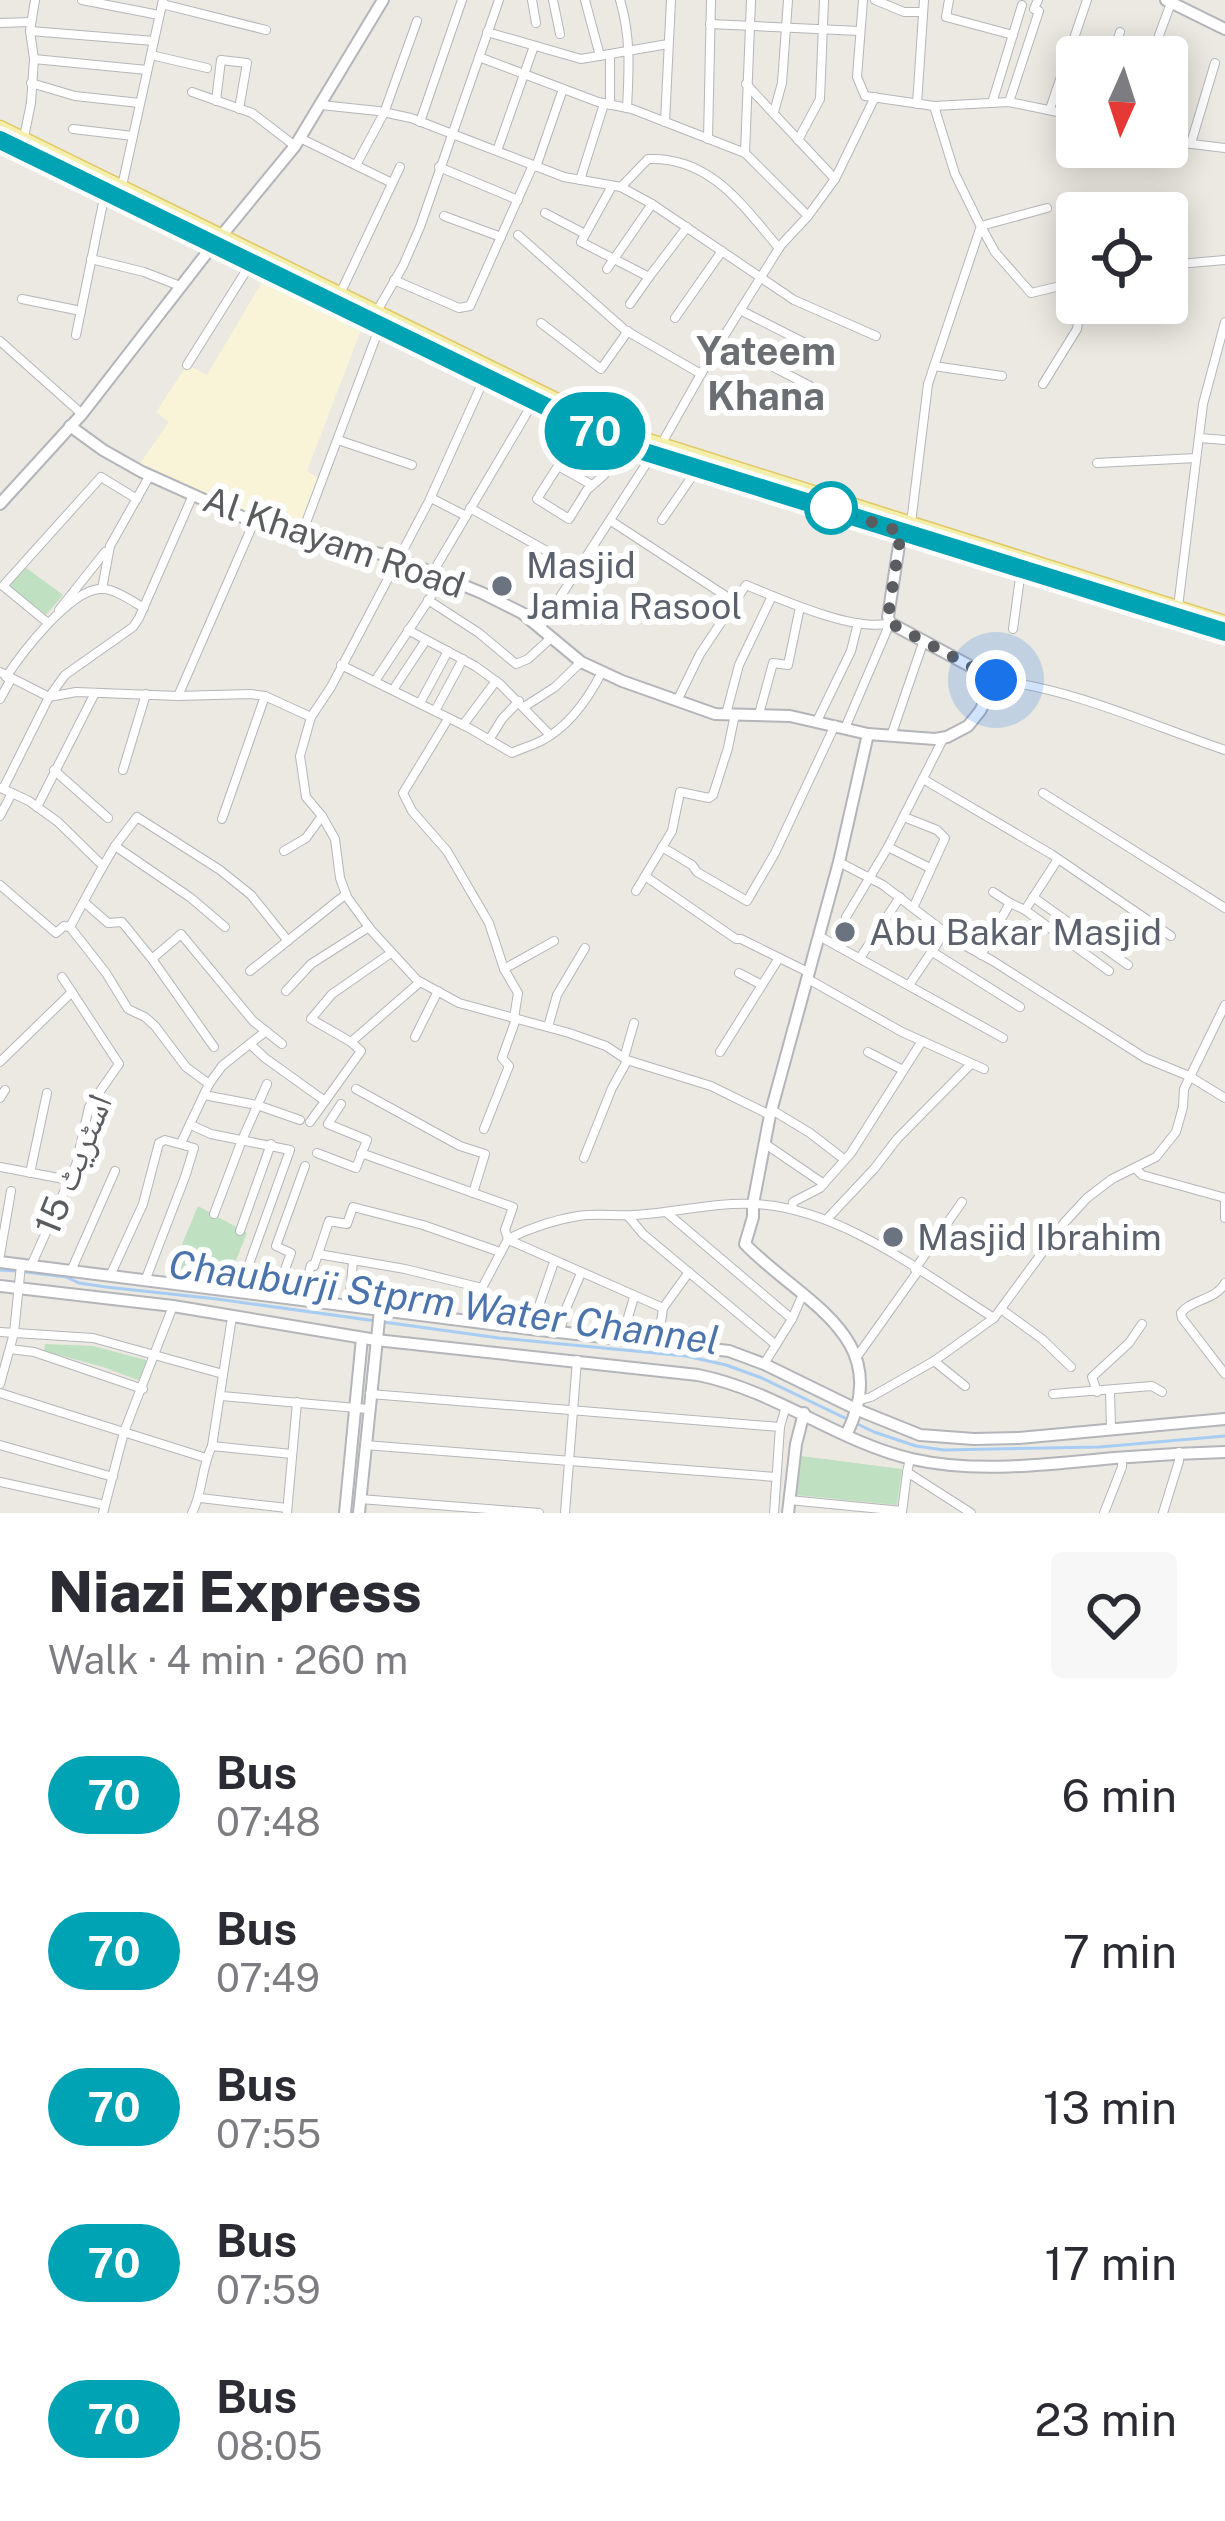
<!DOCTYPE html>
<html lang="en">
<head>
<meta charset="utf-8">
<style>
	:root { --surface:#fff; --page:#f7f7f7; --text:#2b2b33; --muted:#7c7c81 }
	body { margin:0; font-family:"Public Sans","Noto Naskh Arabic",sans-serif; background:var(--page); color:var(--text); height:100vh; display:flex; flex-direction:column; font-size:45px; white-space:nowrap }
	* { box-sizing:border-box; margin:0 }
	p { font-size:39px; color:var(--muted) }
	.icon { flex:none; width:66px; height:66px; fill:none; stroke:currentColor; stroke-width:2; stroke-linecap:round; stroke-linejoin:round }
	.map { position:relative; height:1513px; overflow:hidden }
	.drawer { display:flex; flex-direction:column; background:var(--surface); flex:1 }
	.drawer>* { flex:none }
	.badge { padding:0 24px; border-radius:39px; font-size:42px; line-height:78px }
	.needle { width:78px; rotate:183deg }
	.buttons { position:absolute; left:1056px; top:36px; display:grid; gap:24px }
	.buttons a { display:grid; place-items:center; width:132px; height:132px; border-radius:12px; background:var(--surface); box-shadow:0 6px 30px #0003; font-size:60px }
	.you { position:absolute; width:60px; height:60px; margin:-30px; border:9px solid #fff; border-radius:50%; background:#1a73e8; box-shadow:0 0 0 18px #1a73e833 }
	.map>.badge { position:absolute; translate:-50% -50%; box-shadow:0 0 0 6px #fff }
	.round { display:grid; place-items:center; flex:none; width:126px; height:126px; border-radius:12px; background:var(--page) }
	.overview { display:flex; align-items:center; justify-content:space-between; height:204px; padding:0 48px }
	h1 { font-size:57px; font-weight:800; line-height:90px }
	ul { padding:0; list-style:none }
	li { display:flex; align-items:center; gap:36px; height:156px; padding:0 48px }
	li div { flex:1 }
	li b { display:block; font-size:45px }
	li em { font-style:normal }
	li .badge { min-width:132px; font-weight:700; text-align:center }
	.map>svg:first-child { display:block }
</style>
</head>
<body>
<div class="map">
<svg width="1225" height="1513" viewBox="0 0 1225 1513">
	<rect width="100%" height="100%" fill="#ebe9e1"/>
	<!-- commercial -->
	<path fill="#f9f4d8" d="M 262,282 L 362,327 L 307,471 L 319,478 L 300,533 L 254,522 L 136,469 L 169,422 L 156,412 L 187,365 L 207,375 Z"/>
	<!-- green -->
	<g fill="#c0e0c2">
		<path d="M 25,567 L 63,595 L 46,615 L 9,585 Z"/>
		<path d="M 198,1206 L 247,1233 L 224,1290 L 166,1283 Z"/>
		<path d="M 45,1344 L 93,1346 L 146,1360 L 146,1383 L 103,1367 L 44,1351 Z"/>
		<path d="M 801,1456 L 902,1469 L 897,1505 L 795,1495 Z"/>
	</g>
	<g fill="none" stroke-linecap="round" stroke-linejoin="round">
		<!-- stream -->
		<g stroke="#a7cdf5" stroke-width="3">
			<path d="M 0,1270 L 16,1271"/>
			<path d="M 26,1272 L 66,1277 L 79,1283 L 106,1287 L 217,1299 L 499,1338 L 686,1356 L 726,1365 L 762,1378 L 874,1432 L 916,1446 L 944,1450 L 1100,1447 L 1225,1436"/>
		</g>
		<defs>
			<g id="street">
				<path d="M 82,0 L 159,15"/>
				<path d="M 532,0 L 536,23"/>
				<path d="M 553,0 L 560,34"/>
				<path d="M 585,0 L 600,56"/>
				<path d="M 620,0 C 631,36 629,70 627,108"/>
				<path d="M 863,0 L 857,77 L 865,96 L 934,106 L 1009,102 L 1077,116"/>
				<path d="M 875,0 L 904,12 L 922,12"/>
				<path d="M 949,0 L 946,17 L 1013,35"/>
				<path d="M 162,4 L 266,30"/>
				<path d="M 0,23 L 31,22"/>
				<path d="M 710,24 L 860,31"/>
				<path d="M 30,31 L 154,41"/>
				<path d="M 487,32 L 581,59 L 668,44"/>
				<path d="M 610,54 L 610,105"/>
				<path d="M 151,55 L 207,68"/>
				<path d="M 479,57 L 598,102 L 632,109 L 745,153 L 808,216"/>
				<path d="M 1112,57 L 1120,32"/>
				<path d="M 1151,57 L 1171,3"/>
				<path d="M 34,59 L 147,70"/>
				<path d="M 31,83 L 75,96 L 140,103"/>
				<path d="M 746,84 L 835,179"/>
				<path d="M 192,92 L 252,113 L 295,146"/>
				<path d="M 216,101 L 221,60 L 247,63 L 239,109"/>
				<path d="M 1009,102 L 1039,11 L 1034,9 L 1038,0"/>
				<path d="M 992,103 L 1022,5"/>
				<path d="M 917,104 L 924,0"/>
				<path d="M 321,105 L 378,111 L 411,118 L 564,177 L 621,187 L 652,204 L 794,300 L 876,336"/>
				<path d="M 934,106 L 955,174 L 978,221 L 995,252 L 1031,293 L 1077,282"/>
				<path d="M 1167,106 L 1183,57"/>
				<path d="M 1050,109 L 1087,0"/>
				<path d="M 774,112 L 782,83 L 788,0"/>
				<path d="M 420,122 L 462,0"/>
				<path d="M 665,122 L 671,0"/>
				<path d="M 73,129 L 133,136"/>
				<path d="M 24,137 L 31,103 L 34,59 L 30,31 L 35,0"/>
				<path d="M 300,138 L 392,183"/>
				<path d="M 708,139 L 711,0"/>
				<path d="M 798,140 L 820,99 L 824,0"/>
				<path d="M 1167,141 L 1225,148"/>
				<path d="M 1191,143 L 1215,63"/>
				<path d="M 497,151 L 534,46"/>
				<path d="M 745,153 L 751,0"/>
				<path d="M 356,165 L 384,113 L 417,21"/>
				<path d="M 439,167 L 518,200"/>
				<path d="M 536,167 L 563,89"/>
				<path d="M 580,180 L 604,104"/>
				<path d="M 122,186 L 163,0"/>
				<path d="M 612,186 L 581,242 L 649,277 L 687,227"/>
				<path d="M 621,187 L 648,159 C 710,156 743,206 779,248"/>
				<path d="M 545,213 L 585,234"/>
				<path d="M 444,216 L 501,237"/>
				<path d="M 518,235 L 625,330 L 701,374"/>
				<path d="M 91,259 L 144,272 L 180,286"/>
				<path d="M 1167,265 L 1225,260"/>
				<path d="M 607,269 L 652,204"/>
				<path d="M 394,280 L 459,308 L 470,306 L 533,165"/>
				<path d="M 339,296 L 400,167"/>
				<path d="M 22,299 L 81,311"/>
				<path d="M 630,304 L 649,277"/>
				<path d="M 740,310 L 817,349"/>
				<path d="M 377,311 L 403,266 L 420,227 L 499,0"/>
				<path d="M 675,318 L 722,251"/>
				<path d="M 541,323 L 601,369 L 628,331"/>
				<path d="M 76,335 L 105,193"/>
				<path d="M 721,340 L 810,386"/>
				<path d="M 0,341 L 82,414"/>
				<path d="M 187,365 L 251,263"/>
				<path d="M 934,366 L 1002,376"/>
				<path d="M 485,377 L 429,501 L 331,687 L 311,717 L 300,756 L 306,797 L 322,816 L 335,839 L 340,878 L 347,897 L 371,930 L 417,980 L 459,1003 L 569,1033 L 606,1046 L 627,1060 L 711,1086 L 770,1115"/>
				<path d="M 1043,384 L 1077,329 L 1078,322 L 1068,284"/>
				<path d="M 1199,438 L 1225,440"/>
				<path d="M 338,440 L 412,465"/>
				<path d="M 662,443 L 709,360 L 781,245 L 808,216 L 835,179 L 875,97"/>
				<path d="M 1097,463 L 1196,458"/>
				<path d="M 592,485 L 558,466 L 537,499 L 569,519 L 587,490 L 604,475 L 620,443"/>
				<path d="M 431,498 L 466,516"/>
				<path d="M 470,508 L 554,555"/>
				<path d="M 662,520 L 698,468"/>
				<path d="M 611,521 L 735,602"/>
				<path d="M 911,523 L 928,384 L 981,226 L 1047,208"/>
				<path d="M 301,536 L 380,326"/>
				<path d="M 433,572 L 534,401"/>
				<path d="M 3,586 L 101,477 L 137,499"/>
				<path d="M 3,586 L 48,623"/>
				<path d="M 102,589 L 110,546 L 150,475"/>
				<path d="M 428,600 L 479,633 L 516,664 L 528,659 L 551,638"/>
				<path d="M 1178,607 L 1203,404 L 1225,322"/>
				<path d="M 59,610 L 105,552"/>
				<path d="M 540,628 L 652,455"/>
				<path d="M 1013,629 L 1021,570"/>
				<path d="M 408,630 L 475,666 L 500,684 L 550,735"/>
				<path d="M 341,665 L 469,728 L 512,753 C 522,748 531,746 541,741 C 569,727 588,699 602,672"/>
				<path d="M 0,672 L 49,697 L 76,692 L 178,696 L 250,694 L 265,696 L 311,717"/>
				<path d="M 6,677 C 22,653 68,592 99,589 C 112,587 132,601 144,608"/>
				<path d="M 996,680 C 1076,690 1148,724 1225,750"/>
				<path d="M 375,681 L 436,589 L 441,576"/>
				<path d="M 393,690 L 426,640"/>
				<path d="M 178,696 L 254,522"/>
				<path d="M 0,699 L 11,679"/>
				<path d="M 677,701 L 700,654 L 746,585 C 780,599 856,633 890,623 L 845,728"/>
				<path d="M 420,703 L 448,651"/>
				<path d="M 524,707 L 555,687 L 581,662"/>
				<path d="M 435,711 L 463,659"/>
				<path d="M 726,714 L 739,665 L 772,596"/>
				<path d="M 759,714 L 773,663 L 788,665 L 800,607"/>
				<path d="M 448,719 L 403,793 L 412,811 L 447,851 L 489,923 L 504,969 L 518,993 L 514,1018"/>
				<path d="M 817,721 L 851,651 L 858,623"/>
				<path d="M 463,725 L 496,681"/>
				<path d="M 891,736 L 924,640"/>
				<path d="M 489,740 L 502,719 L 519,701"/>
				<path d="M 54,770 L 108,818"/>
				<path d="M 123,770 L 146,694"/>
				<path d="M 923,779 L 1051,854 L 1171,936"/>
				<path d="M 1,788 L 29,801 L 58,822 L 101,864"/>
				<path d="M 3,789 L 49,697 L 65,675 L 133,627 L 139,618 L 193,495"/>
				<path d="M 1043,793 L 1225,908"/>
				<path d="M 37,807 L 95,693"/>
				<path d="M 0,816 L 12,793"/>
				<path d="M 904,817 L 937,830 L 945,838 L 914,906"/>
				<path d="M 222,819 L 265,696"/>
				<path d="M 115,846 L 137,817 L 220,870 L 251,895 L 288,941"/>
				<path d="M 662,847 L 692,865 L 697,872 L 747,901 L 775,853 L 835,725"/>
				<path d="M 888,847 L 930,868"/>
				<path d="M 284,851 L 306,838 L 322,816"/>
				<path d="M 839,862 L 883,885 L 955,940 L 993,961 L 1145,1058 L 1189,1076 L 1225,1098"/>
				<path d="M 645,876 L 736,939 L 741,939 L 808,972"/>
				<path d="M 0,885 L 56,933 L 64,926 L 70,927 C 85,899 99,872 115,846 L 191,898 L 225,927"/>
				<path d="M 636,891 L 672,831 L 680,792 L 709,798 L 713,795 L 728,748 L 735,714"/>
				<path d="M 993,892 L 1010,903"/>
				<path d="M 1033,897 L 1128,965"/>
				<path d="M 84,902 L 108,923 L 122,922 L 152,959 L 214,1047"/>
				<path d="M 1025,910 L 1109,971"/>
				<path d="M 846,917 L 888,847 L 943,739"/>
				<path d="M 70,927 L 106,973 L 128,1009 L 145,1017 L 155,1026 L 186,1067 L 209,1084"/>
				<path d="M 819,936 L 1003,1038"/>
				<path d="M 931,951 L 1020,1007"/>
				<path d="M 981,955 L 1010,903 L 1025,910 L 1058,859"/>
				<path d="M 860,958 L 900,897"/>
				<path d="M 152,959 L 181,934 L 253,1021 L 282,1044"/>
				<path d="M 504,969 L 554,941"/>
				<path d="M 250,971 L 346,894"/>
				<path d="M 739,973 L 762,985"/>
				<path d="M 808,979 L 902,1032 L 984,1069"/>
				<path d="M 909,985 L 945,932"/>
				<path d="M 286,991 L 311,964 L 369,927"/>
				<path d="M 548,1027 L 557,995 L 585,948"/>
				<path d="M 415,1037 L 438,991"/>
				<path d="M 351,1042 L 420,982"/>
				<path d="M 250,1044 L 265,1058 L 325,1101"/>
				<path d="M 720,1052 L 779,958"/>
				<path d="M 868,1052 L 903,1070"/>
				<path d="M 624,1058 L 634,1023"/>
				<path d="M 0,1062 L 72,992"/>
				<path d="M 356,1089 L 460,1146 L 485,1154 L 473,1193"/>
				<path d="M 204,1095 L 257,1105 L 300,1120"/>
				<path d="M 0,1098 L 5,1090"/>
				<path d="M 772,1110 L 810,1133 L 845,1160"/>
				<path d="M 310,1122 L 361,1051 L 351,1042 L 311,1019 L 332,994 L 391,953"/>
				<path d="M 191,1125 L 211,1134 L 290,1150 L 239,1292"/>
				<path d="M 484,1129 L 509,1066 L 502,1058 L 516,1019"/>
				<path d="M 181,1143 L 209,1084 L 222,1066 L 266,1031"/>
				<path d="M 764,1143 L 824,1184"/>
				<path d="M 317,1153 L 356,1168 L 367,1140 L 328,1124 L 341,1104"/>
				<path d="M 361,1153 L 513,1207 L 505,1230 L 508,1239 L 482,1288 L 476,1321"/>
				<path d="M 584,1158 L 612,1088 L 627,1061"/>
				<path d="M 0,1167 L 69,1180"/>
				<path d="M 1136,1169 L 1142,1175 L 1225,1198"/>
				<path d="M 30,1173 L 47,1093"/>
				<path d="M 1225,1200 L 1225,1218"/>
				<path d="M 792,1209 L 793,1202 L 820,1188 L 851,1153 L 922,1041"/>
				<path d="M 666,1212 L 792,1319"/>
				<path d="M 214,1214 L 242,1140 L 267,1084"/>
				<path d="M 628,1216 L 643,1234 L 776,1345"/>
				<path d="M 827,1219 L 874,1169 L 897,1139 L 971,1064"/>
				<path d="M 240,1231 L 271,1144"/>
				<path d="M 508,1239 C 530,1228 553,1220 578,1216 C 596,1213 615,1216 634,1215 C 674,1213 714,1202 754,1204 C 841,1208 922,1273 994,1318"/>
				<path d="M 509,1240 L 663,1308"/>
				<path d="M 318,1254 L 405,1269 L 482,1288"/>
				<path d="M 0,1255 L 11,1191"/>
				<path d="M 31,1266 L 76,1165 L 89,1107 L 119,1064 L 62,977"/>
				<path d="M 915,1269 L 962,1202"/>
				<path d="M 71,1271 L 115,1171"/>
				<path d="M 110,1276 L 143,1204 L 159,1143 L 165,1140 L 194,1148 L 185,1177 L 145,1281"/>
				<path d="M 1225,1283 C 1215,1301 1191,1299 1181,1313 L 1182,1318 L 1225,1374"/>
				<path d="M 275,1297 L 291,1253 L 276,1246 L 305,1166"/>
				<path d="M 301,1300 L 311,1265 L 314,1266 L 329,1221 L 347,1224 L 353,1207 L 423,1225 L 500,1252"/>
				<path d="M 349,1306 L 353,1261"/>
				<path d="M 1001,1309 L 1042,1339 L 1071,1367"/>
				<path d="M 531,1329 L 554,1262"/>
				<path d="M 0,1332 L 93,1338 L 223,1374"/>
				<path d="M 560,1332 L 565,1311 L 581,1273"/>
				<path d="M 622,1338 L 634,1297"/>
				<path d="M 658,1343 L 663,1308 L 689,1272"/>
				<path d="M 10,1349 L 34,1352 L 143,1389"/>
				<path d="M 856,1358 L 918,1271"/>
				<path d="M 934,1361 L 965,1386"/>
				<path d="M 764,1364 L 792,1319 L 803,1294"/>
				<path d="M 0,1384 L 14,1333 L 21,1265"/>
				<path d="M 1110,1390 L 1111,1429"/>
				<path d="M 1097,1392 L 1092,1377 L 1129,1343 L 1142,1324"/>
				<path d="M 0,1393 L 206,1458"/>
				<path d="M 370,1394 L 780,1427"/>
				<path d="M 1053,1394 L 1152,1386 L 1162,1392"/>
				<path d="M 221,1396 L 368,1409"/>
				<path d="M 860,1400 L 871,1397 L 934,1361 L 994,1318 L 1064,1223 L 1087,1198 L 1112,1179 L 1156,1157 L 1176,1132 L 1183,1107 L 1184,1089 L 1225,1005"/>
				<path d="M 0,1445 L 113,1477"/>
				<path d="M 365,1445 L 776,1477"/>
				<path d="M 212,1446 L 292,1454"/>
				<path d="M 910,1459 L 907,1472 L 971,1513"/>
				<path d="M 0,1482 L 105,1505"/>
				<path d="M 200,1498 L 287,1508"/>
				<path d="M 360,1499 L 539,1513"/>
				<path d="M 789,1500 L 902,1511"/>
				<path d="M 902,1512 L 907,1473"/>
				<path d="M 103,1513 L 124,1432 L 173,1306"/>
				<path d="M 192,1513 C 203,1492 201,1468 212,1446 L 232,1317"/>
				<path d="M 287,1513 L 297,1402"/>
				<path d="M 565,1513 L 577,1360"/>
				<path d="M 774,1513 L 780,1427 L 786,1406"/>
				<path d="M 1104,1513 L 1122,1467 L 1122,1458"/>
				<path d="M 1163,1513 L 1179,1461 L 1179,1452"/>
			</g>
			<g id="secondary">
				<path d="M 1166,0 L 1225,29"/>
				<path d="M 222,235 L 295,146 L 383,0"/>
				<path d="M 70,426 L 103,450 L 142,472 L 258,524 L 397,558 L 482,593 L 522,613 L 581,662 L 622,681 L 715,714 L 790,716 L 868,734 L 935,739 L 947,737 L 968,726 L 980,711 L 996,680 L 890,623 L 888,617 L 901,532"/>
				<path d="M 0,504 L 82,414 L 213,245"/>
				<path d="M 0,1262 L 531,1329 L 729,1351 L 764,1364 L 858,1410 L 920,1435 L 974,1439 L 1019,1438 L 1225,1419"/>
				<path d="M 0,1286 L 173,1306 L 376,1340 L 698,1375 C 777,1391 838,1442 912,1459 C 978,1474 1048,1464 1114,1458 C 1151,1455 1188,1453 1225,1452"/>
				<path d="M 846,1435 C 896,1336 802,1303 745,1244 L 753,1217 L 753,1204 L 770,1115 L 839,862 L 868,734"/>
				<path d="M 345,1513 L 362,1338"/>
				<path d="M 359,1513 L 380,1310"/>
				<path d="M 788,1513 L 796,1444 L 804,1413"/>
			</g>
			<g id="primary">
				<path d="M 0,127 L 623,432 L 1225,622"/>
				<path d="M 0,141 L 629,447 L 1225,632"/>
			</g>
		</defs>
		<!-- street casing -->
		<use href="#street" stroke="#b4b6ba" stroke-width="10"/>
		<!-- secondary casing -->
		<use href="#secondary" stroke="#b3b5ba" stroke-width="14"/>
		<!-- primary casing -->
		<use href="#primary" stroke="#e1c765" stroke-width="15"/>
		<!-- street -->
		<use href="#street" stroke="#fff" stroke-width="8"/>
		<!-- secondary -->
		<use href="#secondary" stroke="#fff" stroke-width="10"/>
		<!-- primary -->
		<use href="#primary" stroke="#f5efac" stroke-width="12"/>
	</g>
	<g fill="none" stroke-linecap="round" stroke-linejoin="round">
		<defs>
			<path id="line" d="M 0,140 L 629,447 L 1225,632"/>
		</defs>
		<!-- line casing -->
		<use href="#line" stroke="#fff" stroke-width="27"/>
		<!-- line -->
		<use href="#line" stroke="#00a3b4" stroke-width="18"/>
		<!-- walk -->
		<path stroke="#5a5c60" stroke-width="12" stroke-dasharray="0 21.6" d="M 831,508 L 901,532 L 888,617 L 890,623 L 996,680"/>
	</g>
	<!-- markers -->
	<circle fill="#fff" stroke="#00a3b4" stroke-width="6" cx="831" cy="508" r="24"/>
	<g fill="#6b7280" stroke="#fff" stroke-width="4.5">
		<circle cx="502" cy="586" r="12"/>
		<circle cx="845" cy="932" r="12"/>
		<circle cx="893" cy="1237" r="12"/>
	</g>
	<g text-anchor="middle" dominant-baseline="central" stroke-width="12" stroke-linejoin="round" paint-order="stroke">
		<!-- street labels -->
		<g font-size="36" fill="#5a5c60" stroke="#fff">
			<text transform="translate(334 542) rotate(19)">Al Khayam Road</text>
			<text transform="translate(73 1164) rotate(-68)">اسٹریٹ 15</text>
		</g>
		<!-- worship labels -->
		<g font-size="36" fill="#5b616d" stroke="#fff" text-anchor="start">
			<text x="526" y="565">Masjid<tspan x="526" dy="41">Jamia Rasool</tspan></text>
			<text x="869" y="932">Abu Bakar Masjid</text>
			<text x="917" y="1237">Masjid Ibrahim</text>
		</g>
		<!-- neighbourhood labels -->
		<g font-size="39" font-weight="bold" fill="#6b6e72" stroke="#fff">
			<text x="766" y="351">Yateem<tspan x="766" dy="45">Khana</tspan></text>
		</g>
		<!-- water labels -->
		<g font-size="39" font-style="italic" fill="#4b73ac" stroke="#fff">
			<text transform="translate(444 1302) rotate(8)">Chauburji Stprm Water Channel</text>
		</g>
	</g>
</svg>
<div class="buttons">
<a><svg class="needle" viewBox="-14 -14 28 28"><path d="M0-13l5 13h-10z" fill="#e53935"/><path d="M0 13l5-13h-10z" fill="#7c7c81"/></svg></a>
<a><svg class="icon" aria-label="locate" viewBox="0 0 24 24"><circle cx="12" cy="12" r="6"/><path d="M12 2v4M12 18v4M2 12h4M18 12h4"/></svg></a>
</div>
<div class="you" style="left:996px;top:680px"></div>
<b class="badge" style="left:595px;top:431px;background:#00a3b4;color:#fff">70</b>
</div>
<section class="drawer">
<div class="overview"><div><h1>Niazi Express</h1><p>Walk · 4 min · 260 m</p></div><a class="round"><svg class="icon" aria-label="heart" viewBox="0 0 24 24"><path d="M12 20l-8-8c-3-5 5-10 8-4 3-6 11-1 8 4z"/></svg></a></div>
<ul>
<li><span class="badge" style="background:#00a3b4;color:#fff">70</span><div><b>Bus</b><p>07:48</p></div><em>6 min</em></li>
<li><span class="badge" style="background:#00a3b4;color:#fff">70</span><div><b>Bus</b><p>07:49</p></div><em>7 min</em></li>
<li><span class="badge" style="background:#00a3b4;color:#fff">70</span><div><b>Bus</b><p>07:55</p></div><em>13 min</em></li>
<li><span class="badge" style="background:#00a3b4;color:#fff">70</span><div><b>Bus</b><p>07:59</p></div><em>17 min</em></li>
<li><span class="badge" style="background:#00a3b4;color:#fff">70</span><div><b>Bus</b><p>08:05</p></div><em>23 min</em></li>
</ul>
</section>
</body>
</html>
